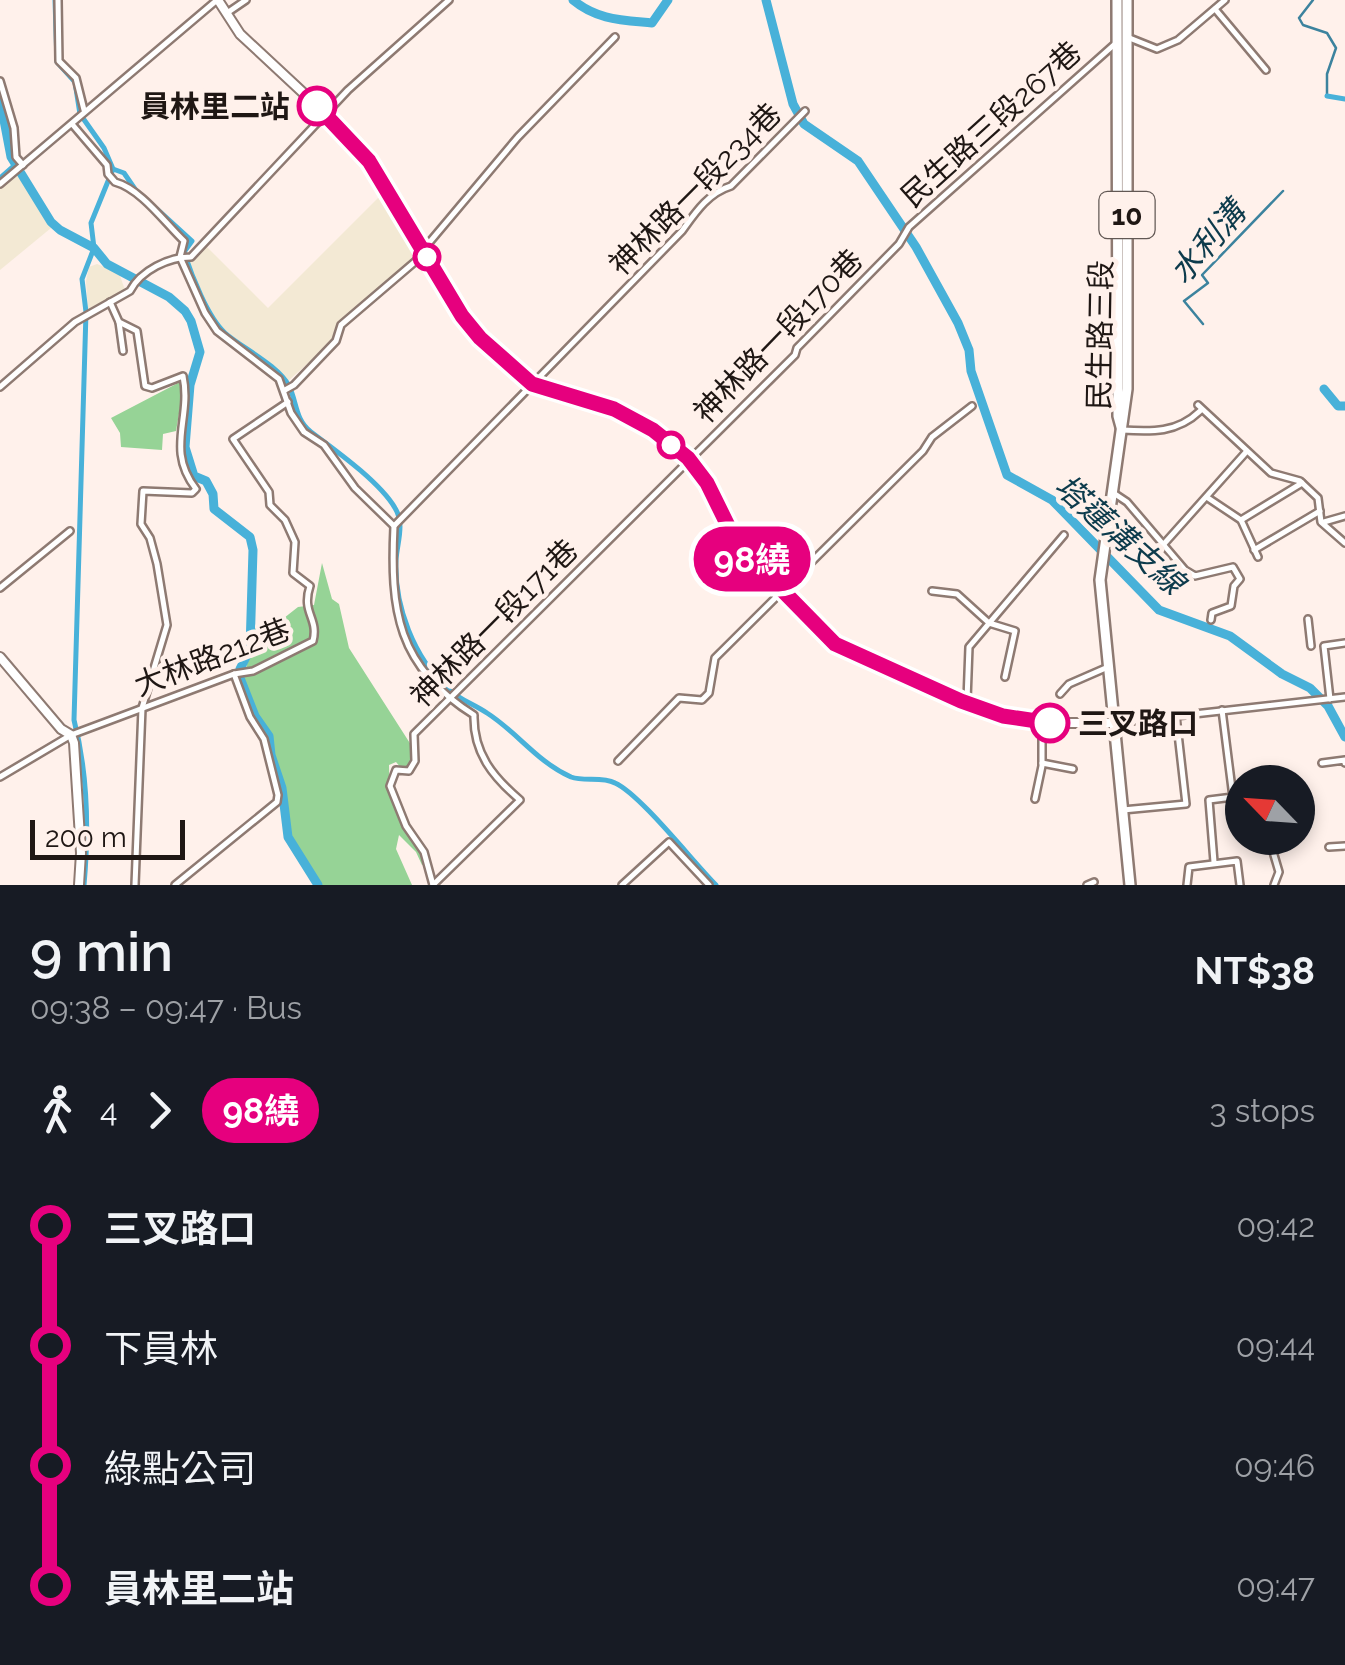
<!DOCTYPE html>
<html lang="en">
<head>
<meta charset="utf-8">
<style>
	:root { --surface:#171b24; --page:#20242c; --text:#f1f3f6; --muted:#9ea1a6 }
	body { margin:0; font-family:Raleway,"Noto Sans TC",sans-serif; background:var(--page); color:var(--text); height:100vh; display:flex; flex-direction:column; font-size:38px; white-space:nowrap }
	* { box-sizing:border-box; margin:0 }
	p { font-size:32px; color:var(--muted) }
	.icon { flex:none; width:55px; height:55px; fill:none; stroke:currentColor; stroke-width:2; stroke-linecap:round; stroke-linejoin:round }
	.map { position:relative; height:885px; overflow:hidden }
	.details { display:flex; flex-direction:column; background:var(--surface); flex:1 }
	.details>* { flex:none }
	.badge { padding:0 20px; border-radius:32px; font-size:35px; line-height:65px }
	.needle { width:65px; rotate:295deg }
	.buttons { position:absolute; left:1225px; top:765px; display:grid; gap:20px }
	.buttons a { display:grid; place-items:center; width:90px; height:90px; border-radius:50%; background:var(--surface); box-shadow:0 5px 15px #0003; font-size:50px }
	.scale { position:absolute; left:30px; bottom:25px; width:155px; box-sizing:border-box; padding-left:10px; border:5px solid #1f1714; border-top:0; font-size:28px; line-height:35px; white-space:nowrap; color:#1f1714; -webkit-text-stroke:8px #fff1eb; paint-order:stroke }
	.map>.badge { position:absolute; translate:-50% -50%; box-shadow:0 0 0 5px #fff }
	.legs { display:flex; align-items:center; gap:15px; height:110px; padding:0 30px; font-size:32px }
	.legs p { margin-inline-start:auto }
	.headline { display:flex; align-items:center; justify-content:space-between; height:170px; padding:0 30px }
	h1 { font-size:55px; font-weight:600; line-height:75px }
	ul { padding:0 30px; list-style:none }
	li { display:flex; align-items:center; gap:35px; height:120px; font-size:38px }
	li i { display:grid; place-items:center; width:15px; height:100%; margin:0 12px; background:currentColor }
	li i::after { content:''; width:25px; height:25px; margin:-12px; border:8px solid; border-radius:50%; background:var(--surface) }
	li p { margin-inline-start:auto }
	li:first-child i { background:linear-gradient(#0000 50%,currentColor 0) }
	li:last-child i { background:linear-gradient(currentColor 50%,#0000 0) }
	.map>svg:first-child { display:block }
</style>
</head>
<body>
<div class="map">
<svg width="1345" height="885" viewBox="0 0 1345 885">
	<rect width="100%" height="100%" fill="#fff1eb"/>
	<!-- industrial -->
	<g fill="#f3e9d4">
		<path d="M 17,172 L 51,228 L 0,270 L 0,186 Z"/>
		<path d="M 382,194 L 419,254 L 388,285 L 343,322 L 344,331 L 288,381 L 219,325 L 186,261 L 203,243 L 268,308 Z"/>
		<path d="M 97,264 L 119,273 L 125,290 L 88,309 L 86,281 L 89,267 Z"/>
	</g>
	<!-- green -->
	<g fill="#96d396">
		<path d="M 180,382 L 182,396 L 176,431 L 163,434 L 162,450 L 121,447 L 120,433 L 111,418 Z"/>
		<path d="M 322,563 L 332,599 L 339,604 L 349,648 L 413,748 L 414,759 L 409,767 L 402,769 L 396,762 L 389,765 C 389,789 393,808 405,828 C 413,841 423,850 425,864 L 422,865 L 416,852 L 399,835 L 396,849 L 412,885 L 322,885 L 317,879 L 290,833 L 270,734 L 258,715 L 244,678 L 255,628 L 270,629 L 298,607 L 314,605 Z"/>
	</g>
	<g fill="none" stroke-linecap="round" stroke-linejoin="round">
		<!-- stream -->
		<g stroke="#3c839e" stroke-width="2.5">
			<path d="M 1313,0 L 1299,18 L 1303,25 L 1327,33 L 1336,48 L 1327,74 L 1327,96"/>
			<path d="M 1203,324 L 1184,301 L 1208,283 L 1202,275 L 1283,191"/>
		</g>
		<!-- canal -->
		<g stroke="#48b1d9" stroke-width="5">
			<path d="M 55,0 L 57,62 L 75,82 L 80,114 L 104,148 L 113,169 L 124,173 L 137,192"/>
			<path d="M 1327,96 L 1345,99"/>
			<path d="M 0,178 L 15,165"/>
			<path d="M 157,209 L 192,241 L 184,252 C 191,274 208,318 225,333 C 242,348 278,365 289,386 C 297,402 295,420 311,432 C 335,450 380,482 395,508 C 405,524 397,543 396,560 C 394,606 414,658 448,689 C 460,700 474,704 487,713 C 517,732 537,762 571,777 C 584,782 602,776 615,783 C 640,794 693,862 716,885"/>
			<path d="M 84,885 C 89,830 88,774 74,720 L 86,312 L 82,279 L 94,248 L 91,223 L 113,169"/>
		</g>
		<!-- river -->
		<g stroke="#48b1d9" stroke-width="9">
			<path d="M 573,0 C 597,20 622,20 652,23 L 668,0"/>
			<path d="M 766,0 L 793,104 L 804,124 L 858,161 L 916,247 L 958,323 L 969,350 L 971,371 L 1007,475 L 1052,500 L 1159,610 L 1230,636 L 1282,674 L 1310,688 L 1328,706 L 1345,737"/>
			<path d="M 0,99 L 11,157 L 51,222 L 60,230 L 94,248 L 107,264 L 169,297 L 185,311 L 191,321 L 200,352 L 190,385 L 185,447 L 194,476 L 206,481 L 213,494 L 214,509 L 250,537 L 253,550 L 250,649 L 240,669 L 240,678 L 255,716 L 269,736 L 271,755 L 282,788 L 288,837 L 318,885"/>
			<path d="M 1324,389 L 1338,406 L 1345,406"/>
		</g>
		<defs>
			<g id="street">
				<path d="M 58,0 L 59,61 L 76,78 L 84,110"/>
				<path d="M 1215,9 L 1266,70"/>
				<path d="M 227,13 L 246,0"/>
				<path d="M 1127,37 L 1157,49 L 1178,40 L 1225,0"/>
				<path d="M 0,81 L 14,128 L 16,157 L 23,165"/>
				<path d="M 72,124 L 107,165 L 108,174 L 115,182 C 141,189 165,223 184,241 L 180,257 L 205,313 L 217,331 L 279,379 L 291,413 L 304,432 L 324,445 L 355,488 L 394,526"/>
				<path d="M 0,184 L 217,0"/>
				<path d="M 423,250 L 518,137 L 615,37"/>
				<path d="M 110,302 L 119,322 L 137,331 L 145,386 L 152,388 L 183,376 C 192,419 165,449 196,489 L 192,493 L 143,491 L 141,524 L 150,538 L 157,564 L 167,625 L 142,708 L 135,885"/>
				<path d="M 119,322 L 123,351"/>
				<path d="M 0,387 L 75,322 L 130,291 C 141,270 169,257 191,257 L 348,90 L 449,0"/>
				<path d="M 285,390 L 294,385 L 336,341 L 341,325 L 424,254"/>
				<path d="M 1198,405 L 1271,473 L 1300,481 L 1318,498 L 1321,522 L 1345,543"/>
				<path d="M 1122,430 C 1152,432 1177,433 1200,411"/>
				<path d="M 1112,492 L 1127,502 L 1185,570 L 1195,576 L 1233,567 L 1240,579 L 1234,586 L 1231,606 L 1212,613 L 1211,620"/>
				<path d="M 1208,498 L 1241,520 L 1258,557"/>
				<path d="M 1241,520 L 1302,483"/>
				<path d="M 1324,522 L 1345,516"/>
				<path d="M 1163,545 L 1247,451"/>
				<path d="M 1254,550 L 1320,511"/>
				<path d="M 0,588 L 70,531"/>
				<path d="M 932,591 L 957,594 L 989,623 L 1015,631 L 1005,677"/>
				<path d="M 1308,619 L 1311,646"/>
				<path d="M 1060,694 L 1069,684 L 1108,667"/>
				<path d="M 1330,699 L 1324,646 L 1345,643"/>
				<path d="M 967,700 L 969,647 L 1064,535"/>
				<path d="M 1114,723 L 1345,697"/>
				<path d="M 618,761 L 679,698 L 702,700 L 709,693 L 715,658 L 923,451 L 932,437 L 972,406"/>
				<path d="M 1042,763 L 1073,769"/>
				<path d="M 1322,763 L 1345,760 L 1345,763"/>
				<path d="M 0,777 L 71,735 L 234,674 L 253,671 L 313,641 C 319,618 301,613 310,586 L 293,573 L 295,542 L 285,520 L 270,505 L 269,492 L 233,439 L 288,402"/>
				<path d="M 1035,799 L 1042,766 L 1042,723"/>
				<path d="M 1123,810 L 1186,804 L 1176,716"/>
				<path d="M 1269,838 L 1279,872 L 1274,885"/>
				<path d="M 1329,847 L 1345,846"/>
				<path d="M 1214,862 L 1209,800 L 1233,797 L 1222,710"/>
				<path d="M 175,885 L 277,802 L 278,795 L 264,739 L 250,717 L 234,674"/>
				<path d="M 433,885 L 424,852 L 406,826 L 390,786 L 396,770 L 409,771 L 415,761 L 414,734 L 795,355 L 797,348 L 899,244 L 909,227 L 1116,43"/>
				<path d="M 433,885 L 520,800 C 493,777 473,753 474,715 C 397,667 390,610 394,526 L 682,231 C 695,213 708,193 731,186 L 805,111"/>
				<path d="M 622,885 L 669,842 L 709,885"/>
				<path d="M 1087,885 L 1094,882"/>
				<path d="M 1187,885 L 1189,867 L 1237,861 L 1240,885"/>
			</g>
			<g id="secondary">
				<path d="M 218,0 L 240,34 L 327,115 L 369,161 L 462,317 L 479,338 L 531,384 L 614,409 L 653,431 L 689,459 L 707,483 L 737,544 L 828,639 L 846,651 L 1003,716 L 1042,723 L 1114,723"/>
				<path d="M 0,657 L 61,729 L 71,735 L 74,743 L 81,853 L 79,885"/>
			</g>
			<g id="primary">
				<path d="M 1117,0 L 1118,416 L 1121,427"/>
				<path d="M 1127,0 L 1127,389 L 1100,580 L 1130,885"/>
			</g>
		</defs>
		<!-- street casing -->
		<use href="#street" stroke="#8e7a72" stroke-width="10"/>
		<!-- secondary casing -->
		<use href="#secondary" stroke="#8e7a72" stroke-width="12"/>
		<!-- primary casing -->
		<use href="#primary" stroke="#8e7a72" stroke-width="14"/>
		<!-- street -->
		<use href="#street" stroke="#fff" stroke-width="5"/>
		<!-- secondary -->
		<use href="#secondary" stroke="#fff" stroke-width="8"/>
		<!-- primary -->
		<use href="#primary" stroke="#fff" stroke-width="9"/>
	</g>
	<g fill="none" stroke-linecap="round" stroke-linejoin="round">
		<defs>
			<path id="line-1" d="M 317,106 L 369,161 L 462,316 L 480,338 L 532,384 L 614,409 L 653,430 L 688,458 L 707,483 L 737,544 L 835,644 L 961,701 L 1003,716 L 1050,723"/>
		</defs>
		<!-- line-1 casing -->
		<use href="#line-1" stroke="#fff" stroke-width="22"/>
		<!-- line-1 -->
		<use href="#line-1" stroke="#e6007e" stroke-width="15"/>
	</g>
	<!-- markers -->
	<g fill="#fff" stroke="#e6007e" stroke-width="5">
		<circle cx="317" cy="106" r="18"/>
		<circle cx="427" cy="257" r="12"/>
		<circle cx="671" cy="445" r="12"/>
		<circle cx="1050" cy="723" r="18"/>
	</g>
	<g text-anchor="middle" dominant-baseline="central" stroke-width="9" stroke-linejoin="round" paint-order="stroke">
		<!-- shield labels -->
		<rect fill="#fff1eb" stroke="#625854" stroke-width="2.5" x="1099.5" y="192" width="55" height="46" rx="8"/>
		<g font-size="28" font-weight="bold" fill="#1f1714">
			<text x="1127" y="215">10</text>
		</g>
		<!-- stop labels -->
		<g font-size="30" font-weight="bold" fill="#1f1714" stroke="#fff1eb" text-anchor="end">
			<text x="290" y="106">員林里二站</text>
			<text x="1078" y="723" text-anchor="start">三叉路口</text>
		</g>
		<!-- street labels -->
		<g font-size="30" fill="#1f1714" stroke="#fff1eb">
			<text transform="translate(991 124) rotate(-42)">民生路三段267巷</text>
			<text transform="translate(695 189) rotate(-45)">神林路一段234巷</text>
			<text transform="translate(1100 335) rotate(-89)">民生路三段</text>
			<text transform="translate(778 336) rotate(-46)">神林路一段170巷</text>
			<text transform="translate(494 623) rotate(-45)">神林路一段171巷</text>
			<text transform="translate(212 657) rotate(-21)">大林路212巷</text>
		</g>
		<!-- water labels -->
		<g font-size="32" font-style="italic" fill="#0d3b4c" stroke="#fff1eb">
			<text transform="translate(1207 242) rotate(-49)">水利溝</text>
			<text transform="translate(1120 534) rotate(42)">塔蓮溝支線</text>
		</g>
	</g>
</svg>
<div class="buttons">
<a><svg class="needle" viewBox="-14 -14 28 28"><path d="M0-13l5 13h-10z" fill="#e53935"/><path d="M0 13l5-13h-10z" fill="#9ea1a6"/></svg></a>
</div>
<div class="scale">200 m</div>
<b class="badge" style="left:752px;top:559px;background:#e6007e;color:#fff">98繞</b>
</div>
<section class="details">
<div class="headline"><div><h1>9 min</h1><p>09:38 – 09:47 · Bus</p></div><b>NT$38</b></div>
<div class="legs"><svg class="icon" aria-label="walk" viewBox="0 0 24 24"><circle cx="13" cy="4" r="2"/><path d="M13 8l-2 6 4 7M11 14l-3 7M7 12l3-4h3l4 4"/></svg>4<svg class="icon" aria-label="forward" viewBox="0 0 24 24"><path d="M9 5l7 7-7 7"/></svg><b class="badge" style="background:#e6007e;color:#fff">98繞</b><p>3 stops</p></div>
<ul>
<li><i style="color:#e6007e"></i><b>三叉路口</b><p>09:42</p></li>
<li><i style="color:#e6007e"></i><span>下員林</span><p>09:44</p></li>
<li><i style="color:#e6007e"></i><span>綠點公司</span><p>09:46</p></li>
<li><i style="color:#e6007e"></i><b>員林里二站</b><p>09:47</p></li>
</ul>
</section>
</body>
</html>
